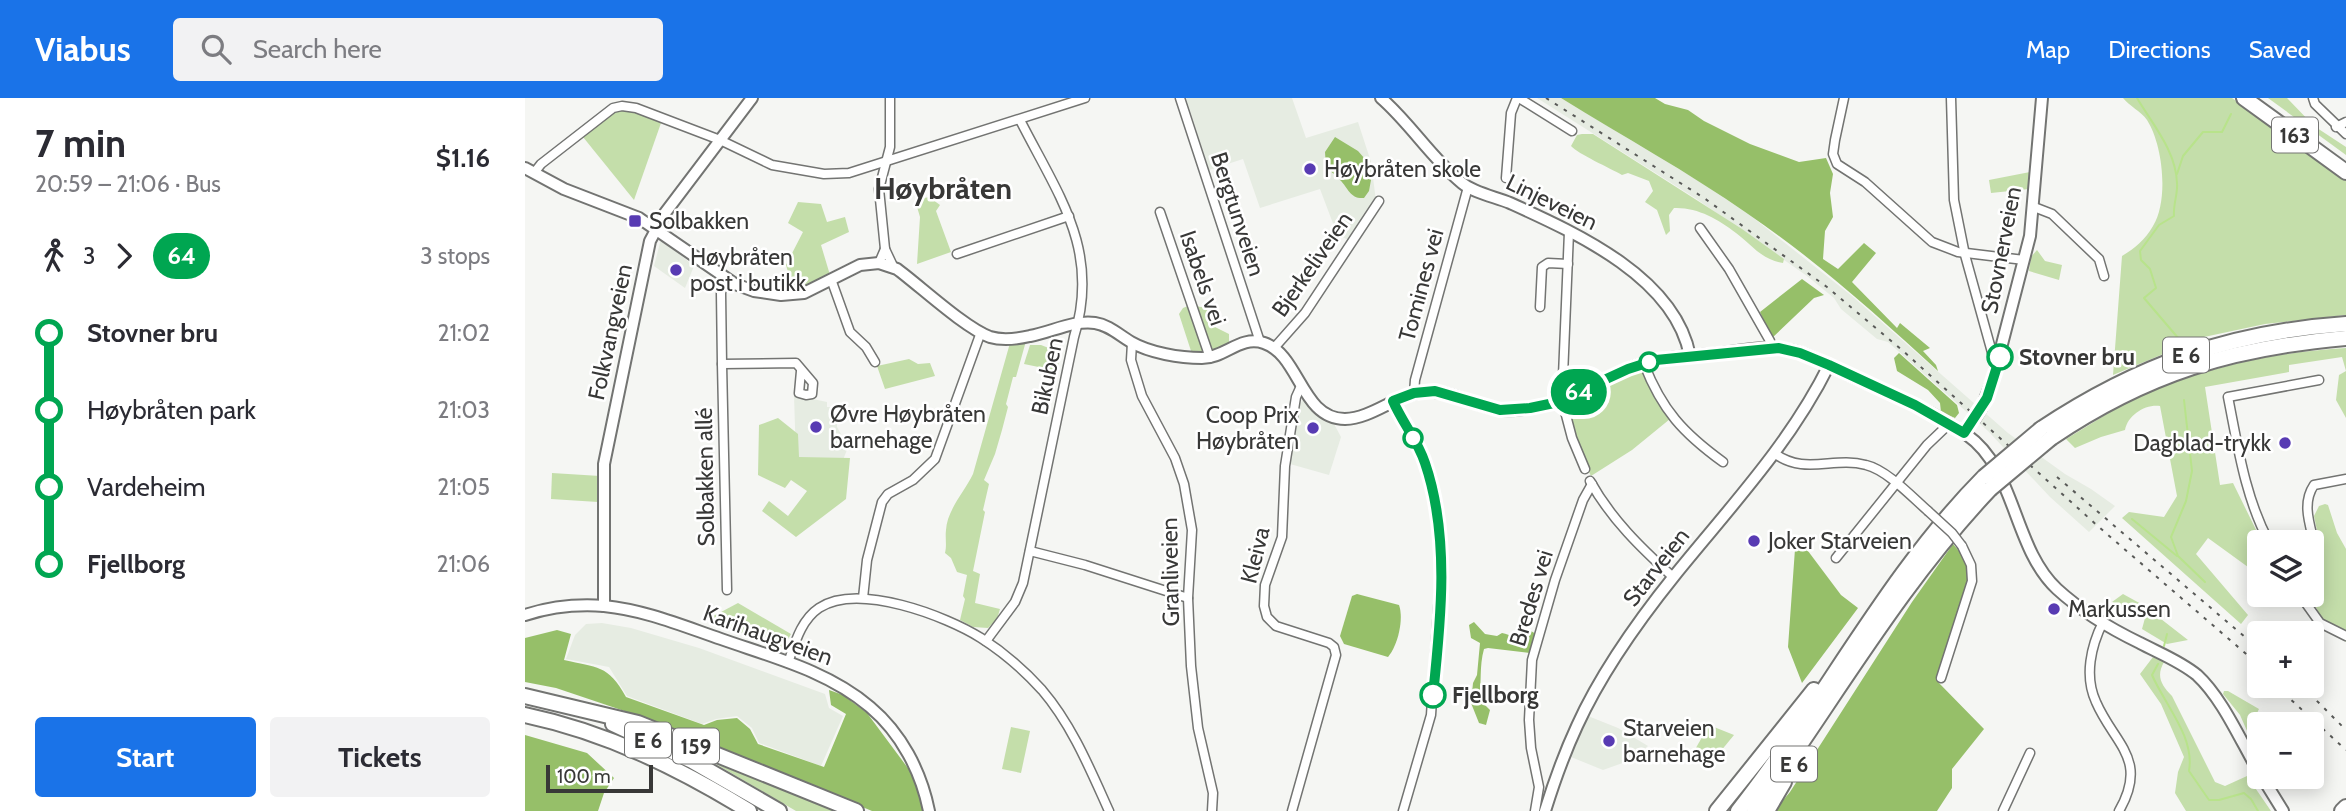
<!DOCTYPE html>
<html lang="en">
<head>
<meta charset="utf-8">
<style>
	:root { --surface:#fff; --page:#f2f2f3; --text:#2b2b33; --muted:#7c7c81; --accent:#1a73e8 }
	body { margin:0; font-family:Cabin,sans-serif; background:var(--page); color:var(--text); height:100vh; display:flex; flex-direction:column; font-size:26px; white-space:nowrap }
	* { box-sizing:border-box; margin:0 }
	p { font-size:23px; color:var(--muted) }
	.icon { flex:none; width:38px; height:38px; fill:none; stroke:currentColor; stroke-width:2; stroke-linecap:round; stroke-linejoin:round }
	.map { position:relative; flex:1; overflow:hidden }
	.drawer { display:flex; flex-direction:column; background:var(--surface); width:525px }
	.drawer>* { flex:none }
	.badge { padding:0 14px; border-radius:23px; font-size:24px; line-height:46px }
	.fabs { position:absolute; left:1722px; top:432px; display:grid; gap:14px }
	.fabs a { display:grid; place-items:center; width:77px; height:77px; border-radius:7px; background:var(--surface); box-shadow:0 4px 18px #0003; font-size:35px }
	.scale { position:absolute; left:21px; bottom:18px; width:107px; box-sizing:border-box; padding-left:7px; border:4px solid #383837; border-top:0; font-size:19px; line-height:24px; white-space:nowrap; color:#383837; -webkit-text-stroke:5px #fff; paint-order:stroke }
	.map>.badge { position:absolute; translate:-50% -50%; box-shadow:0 0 0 4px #fff }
	.legs { display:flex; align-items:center; gap:10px; height:77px; padding:0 35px; font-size:23px }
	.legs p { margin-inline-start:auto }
	.overview { display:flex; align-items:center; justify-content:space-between; height:119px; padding:0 35px }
	h1 { font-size:38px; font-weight:800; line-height:52px }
	.button { display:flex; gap:14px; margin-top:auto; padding:14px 35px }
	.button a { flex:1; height:80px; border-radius:7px; background:var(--accent); color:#fff; font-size:28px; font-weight:800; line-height:80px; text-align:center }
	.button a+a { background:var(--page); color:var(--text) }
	ul { padding:0 35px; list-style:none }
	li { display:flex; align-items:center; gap:24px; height:77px; font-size:26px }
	li i { display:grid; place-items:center; width:10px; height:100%; margin:0 9px; background:currentColor }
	li i::after { content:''; width:18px; height:18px; margin:-9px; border:5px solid; border-radius:50%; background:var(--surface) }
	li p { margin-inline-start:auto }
	li:first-child i { background:linear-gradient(#0000 50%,currentColor 0) }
	li:last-child i { background:linear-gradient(currentColor 50%,#0000 0) }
	header { display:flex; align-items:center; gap:42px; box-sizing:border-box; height:98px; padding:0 35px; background:var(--accent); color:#fff }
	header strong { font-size:33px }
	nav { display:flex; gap:38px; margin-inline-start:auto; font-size:24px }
	.search { width:490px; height:63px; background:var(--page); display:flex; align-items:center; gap:18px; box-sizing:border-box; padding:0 24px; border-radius:7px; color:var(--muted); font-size:26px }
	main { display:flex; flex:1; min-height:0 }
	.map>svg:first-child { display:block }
</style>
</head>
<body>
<header>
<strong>Viabus</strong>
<div class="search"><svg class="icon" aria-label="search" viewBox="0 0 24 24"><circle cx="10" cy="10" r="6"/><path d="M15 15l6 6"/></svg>Search here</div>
<nav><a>Map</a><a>Directions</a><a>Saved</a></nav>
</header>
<main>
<section class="drawer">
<div class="overview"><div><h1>7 min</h1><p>20:59 – 21:06 · Bus</p></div><b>$1.16</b></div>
<div class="legs"><svg class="icon" aria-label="walk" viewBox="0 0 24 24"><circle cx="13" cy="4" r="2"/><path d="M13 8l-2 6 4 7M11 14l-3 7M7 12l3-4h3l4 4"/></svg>3<svg class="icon" aria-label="forward" viewBox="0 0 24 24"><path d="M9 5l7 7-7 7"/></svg><b class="badge" style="background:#00a651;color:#fff">64</b><p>3 stops</p></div>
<ul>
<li><i style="color:#00a651"></i><b>Stovner bru</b><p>21:02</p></li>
<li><i style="color:#00a651"></i><span>Høybråten park</span><p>21:03</p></li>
<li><i style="color:#00a651"></i><span>Vardeheim</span><p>21:05</p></li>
<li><i style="color:#00a651"></i><b>Fjellborg</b><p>21:06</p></li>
</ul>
<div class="button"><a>Start</a><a>Tickets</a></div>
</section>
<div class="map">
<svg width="1821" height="713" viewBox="0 0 1821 713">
	<rect width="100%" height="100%" fill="#f5f6f3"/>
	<!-- built -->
	<g fill="#e6ece2">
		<path d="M 661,0 L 767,0 L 781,40 L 833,24 L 846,64 L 851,103 L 823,142 L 812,136 L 795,91 L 735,110 L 718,61 L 684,72 Z"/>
		<path d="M 1012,0 L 1036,0 L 1177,85 L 1226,118 L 1327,198 L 1483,335 L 1540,376 L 1566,391 L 1590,408 L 1564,434 L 1525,399 L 1463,333 L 1363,244 L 1352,241 L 1316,211 L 1309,200 L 1282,178 L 1170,100 Z"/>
		<path d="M 136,141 L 169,168 L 160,190 L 129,168 Z"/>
		<path d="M 269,297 L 302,304 L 302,309 L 307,309 L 308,316 L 312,316 L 312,329 L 323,349 L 318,362 L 271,361 Z"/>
		<path d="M 779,300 L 809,326 L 816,339 L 804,377 L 765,366 L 775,306 Z"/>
		<path d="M 77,525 L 106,530 L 174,550 L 300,596 L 304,610 L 318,618 L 296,668 L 234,645 L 227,630 L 212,618 L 191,621 L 177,626 L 102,598 L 84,569 L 41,561 L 50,537 L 61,526 Z"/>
		<path d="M 1063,618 L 1093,630 L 1123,648 L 1106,662 L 1078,672 L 1046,659 Z"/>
	</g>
	<!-- green -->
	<g fill="#c4deaa">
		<path d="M 1598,0 L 1707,0 L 1821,83 L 1821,217 L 1740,226 L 1679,239 L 1588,277 L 1597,158 C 1610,150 1620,142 1628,128 C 1644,102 1638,47 1622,22 C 1616,13 1604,8 1598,0 Z"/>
		<path d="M 1743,0 L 1762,0 L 1789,28 L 1821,49 L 1821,57 Z"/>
		<path d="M 93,12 L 110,14 L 136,25 L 109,102 L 58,39 Z"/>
		<path d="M 1057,36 L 1068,36 L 1217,131 L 1259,161 L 1258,165 C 1237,162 1227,147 1211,135 C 1193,121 1172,109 1149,110 L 1144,117 L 1145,133 L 1141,137 L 1132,112 L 1120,104 L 1128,93 L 1124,83 L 1103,75 L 1097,77 C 1085,70 1053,56 1046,48 L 1052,37 Z"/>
		<path d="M 1505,74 L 1504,91 L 1466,95 L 1464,82 Z"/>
		<path d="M 404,99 L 415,107 L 411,113 L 426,154 L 392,166 L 395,119 L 390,102 Z"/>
		<path d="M 273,104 L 296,106 L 302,124 L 320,119 L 324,134 L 296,147 L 305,177 L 280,191 L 268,192 L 261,167 L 278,134 L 263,125 Z"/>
		<path d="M 1512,152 L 1520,163 L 1537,167 L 1534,182 L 1504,173 L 1506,159 Z"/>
		<path d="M 668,206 L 675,209 L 690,210 L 690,229 L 704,236 L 704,245 C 693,253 679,261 666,253 L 654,216 L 658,210 Z"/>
		<path d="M 501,243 L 491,279 L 488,279 L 481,306 L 483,309 L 477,332 L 470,356 L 459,382 L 464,386 L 458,412 L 460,414 L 448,473 L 455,476 L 450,505 L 475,511 L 472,521 L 463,530 L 448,529 L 435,522 L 440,501 L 438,498 L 442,477 L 432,474 L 426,460 L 420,455 C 422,447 420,440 421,432 C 422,412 440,393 448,376 L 485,245 Z"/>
		<path d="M 505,247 L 516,247 L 534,254 L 533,273 L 499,266 Z"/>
		<path d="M 1821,250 L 1821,320 L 1811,302 L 1814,277 L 1821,273 L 1817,259 L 1764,267 L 1764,274 L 1680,289 L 1695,387 L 1708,385 L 1737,444 L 1734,444 L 1734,477 L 1683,440 L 1671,456 L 1723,517 L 1716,526 L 1597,420 L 1604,414 L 1639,419 L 1652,398 L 1635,308 C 1620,306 1603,317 1600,332 L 1576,339 L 1550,350 L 1541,341 C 1565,327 1590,309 1616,298 C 1681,269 1750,254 1821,250 Z"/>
		<path d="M 384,261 L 393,266 L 405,265 L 410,278 L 360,291 L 352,268 Z"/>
		<path d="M 1118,272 L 1145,321 L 1107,352 L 1066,378 C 1060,365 1042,326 1044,312 C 1044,309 1048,305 1050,302 Z"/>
		<path d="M 253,320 L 273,336 L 274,359 L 325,360 L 321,401 L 271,439 L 237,413 L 244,403 L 263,418 L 282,393 L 266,382 L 260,390 L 233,377 L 234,327 Z"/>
		<path d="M 27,375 L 75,378 L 73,404 L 26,401 Z"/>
		<path d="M 1800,406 L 1803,407 L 1812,435 L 1821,451 L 1821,544 L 1795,525 L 1792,511 L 1788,505 L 1799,466 L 1789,418 L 1794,408 Z"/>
		<path d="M 1598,496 L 1618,507 L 1663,542 L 1642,546 L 1617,531 L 1620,520 L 1587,504 Z"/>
		<path d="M 213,505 L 266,536 L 258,550 L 181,522 Z"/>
		<path d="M 1628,559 L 1639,564 C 1631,578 1636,587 1647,598 L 1690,684 L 1700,688 L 1722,678 L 1746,713 L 1661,713 L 1650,695 L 1653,674 L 1659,659 L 1636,606 L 1615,576 Z"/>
		<path d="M 1699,593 L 1703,593 L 1734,611 L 1728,623 L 1734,632 L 1734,660 L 1715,617 L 1698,596 Z"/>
		<path d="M 1184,627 L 1209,637 L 1186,665 L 1168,655 Z"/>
		<path d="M 486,629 L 505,633 L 496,675 L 477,671 Z"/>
		<path d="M 189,665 L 310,713 L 271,713 Z"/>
	</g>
	<!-- forest -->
	<g fill="#96bf69">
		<path d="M 1036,0 L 1130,0 L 1140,6 L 1163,12 L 1179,23 L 1225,46 L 1274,64 L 1301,60 L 1308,76 L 1305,95 L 1308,119 L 1300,133 L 1298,161 L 1313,171 L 1339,145 L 1351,155 L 1327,184 L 1372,230 L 1375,225 L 1405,250 L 1398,253 L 1411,267 L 1413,273 C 1353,218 1291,162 1223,116 C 1163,74 1099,39 1036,0 Z"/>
		<path d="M 810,39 L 833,53 L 840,61 L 846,82 L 844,93 L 839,100 C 825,101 824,91 815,82 C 811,77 805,73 801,69 L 800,54 Z"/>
		<path d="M 1277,181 L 1299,197 L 1289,200 L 1247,240 L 1235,214 Z"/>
		<path d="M 1374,255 L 1432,307 L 1434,315 L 1430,320 L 1416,314 L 1415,305 L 1403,292 L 1372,273 L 1369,260 Z"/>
		<path d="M 1271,437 L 1316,497 L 1333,510 L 1277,585 L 1263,549 Z"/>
		<path d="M 1428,446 L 1442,462 L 1446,476 L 1413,584 L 1459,631 L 1427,671 L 1427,690 L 1412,713 L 1249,713 L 1265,694 L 1387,504 Z"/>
		<path d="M 832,496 L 874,507 C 879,521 873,547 863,559 L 819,546 L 815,538 L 827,498 Z"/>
		<path d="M 949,524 L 960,536 L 972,538 L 977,535 C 986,536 991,543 1000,543 L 1006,533 L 1011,536 L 1005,555 L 963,550 L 959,551 C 954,569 957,584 954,601 L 965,612 L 961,627 L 954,625 L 946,605 L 948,585 L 952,577 L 955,545 L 946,540 L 944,527 Z"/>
		<path d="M 32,532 L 46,536 L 39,562 C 72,570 83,566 101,599 L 179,627 L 192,622 L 212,620 L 225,631 L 233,646 L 299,669 L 321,616 L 306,607 L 304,592 L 318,597 L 342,615 L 394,685 L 403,713 L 347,713 L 138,626 L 31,590 L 0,584 L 0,540 Z"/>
		<path d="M 0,637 L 62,655 L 89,680 L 79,695 L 73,713 L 0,713 Z"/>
	</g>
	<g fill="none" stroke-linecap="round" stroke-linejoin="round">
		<!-- stream -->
		<g stroke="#b8e38b" stroke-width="2">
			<path d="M 1612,0 C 1628,27 1651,53 1652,85 C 1653,96 1648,106 1649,118 L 1634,127 L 1615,153 L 1616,162 L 1625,171 L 1631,190 L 1619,200 L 1654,241"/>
			<path d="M 1652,76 L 1658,58 L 1678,34 L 1697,34 L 1706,16"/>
			<path d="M 1659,302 L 1667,373 L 1661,403 L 1646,439 L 1653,458 L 1680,484"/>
			<path d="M 1607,421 L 1652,458"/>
			<path d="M 1639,548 L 1642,536"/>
			<path d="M 1633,566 L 1627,577 C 1640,607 1670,639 1664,673 L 1684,702 L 1694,702 L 1719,695 L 1726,701 L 1733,713"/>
		</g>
		<defs>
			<g id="street">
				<path d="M 655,0 L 735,244"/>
				<path d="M 994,0 L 1047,33"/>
				<path d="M 1319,0 L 1310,42 L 1308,56 L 1312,66 L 1340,84 L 1407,144 L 1433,154 L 1499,162"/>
				<path d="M 1426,0 L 1429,102 L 1440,157 L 1468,258 L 1474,261"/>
				<path d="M 1788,0 L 1790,6 L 1821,36"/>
				<path d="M 1811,29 L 1821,24"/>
				<path d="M 9,75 L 16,66 L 88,10 L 97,8 L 111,10 L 195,42 L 247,67 L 299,76 L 324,75 L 560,0"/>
				<path d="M 981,80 L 986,15 L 992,0"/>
				<path d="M 1509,109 L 1527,116 L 1574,161 L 1579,178"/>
				<path d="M 635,114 L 685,260"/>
				<path d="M 1175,130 L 1204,171 L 1245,243 L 1246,250"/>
				<path d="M 1044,134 L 1037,302 L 1047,340 L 1060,371"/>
				<path d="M 360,151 L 354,91 L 365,49 L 365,0"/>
				<path d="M 432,156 L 544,118"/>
				<path d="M 354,165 L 360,151 L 368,168"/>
				<path d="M 200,179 L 196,195 L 197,266 L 202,492"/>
				<path d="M 306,181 L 325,234 L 341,249 L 350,264"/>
				<path d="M 1015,209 L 1017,169 L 1023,165 L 1043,166"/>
				<path d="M 607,245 L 606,262 L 617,298 L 650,360 L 659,386 L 667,432 L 663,500 L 666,568 L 673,630 L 688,695 L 687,713"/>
				<path d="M 749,250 L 780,215 L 854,103"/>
				<path d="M 197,266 L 271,265 L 288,285 L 287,296 L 281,297 L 274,295 L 276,273"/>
				<path d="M 1119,266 C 1137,312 1158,335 1198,364"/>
				<path d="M 889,295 L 890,282 L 943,89"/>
				<path d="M 868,303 L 895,353 L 903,373 L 910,406 L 916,468 L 906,617 L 878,713"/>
				<path d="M 1249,355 C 1280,378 1308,358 1341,367 C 1362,372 1387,399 1403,413"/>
				<path d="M 1065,383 C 1086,421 1116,450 1148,479"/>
				<path d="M 1744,444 C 1720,399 1713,349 1703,299 L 1794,282"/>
				<path d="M 505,453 L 560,467 L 663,500"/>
				<path d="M 1311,460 L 1402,347 L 1424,326"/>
				<path d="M 1787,488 C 1806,456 1768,418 1789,387 L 1821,381"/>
				<path d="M 1775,497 L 1795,525 L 1821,538"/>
				<path d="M 338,500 L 342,462 L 357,404 L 363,396 L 388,382 L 410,361 L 456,234"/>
				<path d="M 1578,524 C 1566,548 1559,578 1571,604 C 1589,646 1624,661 1594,713"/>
				<path d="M 461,543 L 490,504 L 498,485 L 549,239 C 576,152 533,97 495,22"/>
				<path d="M 263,565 C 270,545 276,522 294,510 C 333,484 421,518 456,540 C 478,554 499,572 517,592 C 547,627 565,671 584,713"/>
				<path d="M 1416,580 L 1447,483 L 1446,467 L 1437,448"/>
				<path d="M 767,713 L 811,557 L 809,549 L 804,545 L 751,528 L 742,519 L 739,508 L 740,487 L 757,439 L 760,368 L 771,299 L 776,288"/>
				<path d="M 1010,713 L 1014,689 L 1006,650 L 1004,622 L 1007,562 L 1030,482 L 1058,402 L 1067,386"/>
				<path d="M 1478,713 L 1505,655"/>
			</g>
			<g id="secondary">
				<path d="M 856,0 C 886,26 906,60 937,85 C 949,95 971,99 985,105 C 1051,135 1150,179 1165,258"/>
				<path d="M 0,70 L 39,91 L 114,120 L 210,186 L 229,193 L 256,197 L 279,195 L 335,167 L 354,165 L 372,171 C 395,188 440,230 465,239 C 478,243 492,241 505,238 C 527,234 548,222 570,225 C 584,227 594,237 606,244 C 625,255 655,260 677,260 C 700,260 715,237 739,245 C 775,257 776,321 820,321 C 848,320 870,297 898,294 C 926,291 950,309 977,312 C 988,313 1000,311 1010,309 C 1048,303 1080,277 1117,266 C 1143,258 1171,258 1198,255 C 1219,252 1243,247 1264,252 C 1285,256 1305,268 1324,277 C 1364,295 1406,312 1442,337 C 1491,371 1488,450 1532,491 C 1556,513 1586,531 1615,545 C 1634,555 1655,563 1672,577 C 1698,601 1716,644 1734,674"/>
				<path d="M 1457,309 L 1468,281 L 1505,138 L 1517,0"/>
				<path d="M 79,508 L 79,366 L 125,143 L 140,115 L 227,0"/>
				<path d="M 0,517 C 25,509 53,506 79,508 C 120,512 158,528 196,541 C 247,559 303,573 345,609 C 376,635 396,673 404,713"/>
				<path d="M 1737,679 L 1758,713"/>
				<path d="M 1020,713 C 1029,684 1039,656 1052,628 C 1076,575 1113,523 1150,477 C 1205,409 1265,346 1304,267"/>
			</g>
			<g id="highway">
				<path d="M 1719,0 L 1821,74"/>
				<path d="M 1516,331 C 1612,267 1705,234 1821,226"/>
				<path d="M 1526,340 C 1622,275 1707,250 1821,240"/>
				<path d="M 0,598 L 113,625 L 331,713"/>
				<path d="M 0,617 C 81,634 154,670 224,713"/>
				<path d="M 88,626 L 167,663 L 254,713"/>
				<path d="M 1192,713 L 1289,592"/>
				<path d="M 1213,713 C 1299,604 1361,478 1459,379"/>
				<path d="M 1229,713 C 1307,605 1373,488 1465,391"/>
				<path d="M 1242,713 L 1259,684"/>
				<path d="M 1817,713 L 1821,709"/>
			</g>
		</defs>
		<!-- street casing -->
		<use href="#street" stroke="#737472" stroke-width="11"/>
		<!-- secondary casing -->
		<use href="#secondary" stroke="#737472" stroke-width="14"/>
		<!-- highway casing -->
		<use href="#highway" stroke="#737472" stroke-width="18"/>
		<!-- street -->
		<use href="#street" stroke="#fff" stroke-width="8"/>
		<!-- secondary -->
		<use href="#secondary" stroke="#fff" stroke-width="10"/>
		<!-- highway -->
		<use href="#highway" stroke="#fff" stroke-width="14"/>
		<!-- rail -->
		<g stroke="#595a58" stroke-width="2" stroke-dasharray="3.5 7" stroke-linecap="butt">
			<path d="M 1021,0 L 1179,100 L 1302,189 L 1377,252 L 1575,430 L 1734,567"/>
			<path d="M 1532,379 L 1734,551"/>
			<path d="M 1751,588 L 1821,652"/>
			<path d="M 1777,588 L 1821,632"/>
		</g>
		<defs>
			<path id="street-bridge" d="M 1403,413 L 1427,435 L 1437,448"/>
			<path id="secondary-bridge" d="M 1449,322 L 1457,309"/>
			<g id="highway-bridge">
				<path d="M 1459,379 L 1516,331"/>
				<path d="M 1465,391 L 1526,340"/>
			</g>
		</defs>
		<!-- street-bridge casing -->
		<use href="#street-bridge" stroke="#737472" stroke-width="11" stroke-linecap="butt"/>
		<!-- secondary-bridge casing -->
		<use href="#secondary-bridge" stroke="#737472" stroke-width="14" stroke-linecap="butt"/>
		<!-- highway-bridge casing -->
		<use href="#highway-bridge" stroke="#737472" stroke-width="18" stroke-linecap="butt"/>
		<!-- street-bridge -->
		<use href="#street-bridge" stroke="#fff" stroke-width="8"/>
		<!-- secondary-bridge -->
		<use href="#secondary-bridge" stroke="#fff" stroke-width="10"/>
		<!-- highway-bridge -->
		<use href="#highway-bridge" stroke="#fff" stroke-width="14"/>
	</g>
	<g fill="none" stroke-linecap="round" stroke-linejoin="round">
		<defs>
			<path id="line-1" d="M 908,597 C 916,522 925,438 900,365 C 893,343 877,324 868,303 L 889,295 L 910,293 L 975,312 L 1005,310 L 1029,305 L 1103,271 L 1131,262 L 1254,250 L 1275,255 L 1304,267 L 1390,307 L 1439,335 L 1462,300 L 1475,259"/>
		</defs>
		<!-- line-1 casing -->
		<use href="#line-1" stroke="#fff" stroke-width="16"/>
		<!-- line-1 -->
		<use href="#line-1" stroke="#00a651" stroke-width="10"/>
	</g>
	<!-- markers -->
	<g fill="#583bb3" stroke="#fff" stroke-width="2.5">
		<circle cx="785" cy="71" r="7"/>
		<rect x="103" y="116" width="14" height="14" rx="3.5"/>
		<circle cx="151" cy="172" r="7"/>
		<circle cx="291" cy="329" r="7"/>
		<circle cx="788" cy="330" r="7"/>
		<circle cx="1760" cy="345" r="7"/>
		<circle cx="1229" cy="443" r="7"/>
		<circle cx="1529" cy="511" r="7"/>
		<circle cx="1084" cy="643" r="7"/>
	</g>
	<g fill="#fff" stroke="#00a651" stroke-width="3.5">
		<circle cx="1475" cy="259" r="12"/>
		<circle cx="1124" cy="264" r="9"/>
		<circle cx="888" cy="340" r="9"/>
		<circle cx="908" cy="597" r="12"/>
	</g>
	<g text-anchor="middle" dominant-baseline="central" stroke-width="5" stroke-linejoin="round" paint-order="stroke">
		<!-- shield labels -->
		<g fill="#fff" stroke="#747473" stroke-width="2">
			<rect x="1747" y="19.5" width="46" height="35" rx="5"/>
			<rect x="1638" y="239.5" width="46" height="35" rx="5"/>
			<rect x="100" y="624.5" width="46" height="35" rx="5"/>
			<rect x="148" y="630.5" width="46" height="35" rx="5"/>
			<rect x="1246" y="648.5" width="46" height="35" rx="5"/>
		</g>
		<g font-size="21" font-weight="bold" fill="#383837">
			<text x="1770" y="37">163</text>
			<text x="1661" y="257">E 6</text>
			<text x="123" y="642">E 6</text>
			<text x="171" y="648">159</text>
			<text x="1269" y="666">E 6</text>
		</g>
		<!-- poi labels -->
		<g font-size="23" fill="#383837" stroke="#fff" text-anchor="start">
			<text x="799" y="71">Høybråten skole</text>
			<text x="124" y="123">Solbakken</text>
			<text x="165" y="159">Høybråten<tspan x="165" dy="26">post i butikk</tspan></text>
			<text x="305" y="316">Øvre Høybråten<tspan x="305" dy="26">barnehage</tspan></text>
			<text x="774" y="317" text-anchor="end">Coop Prix<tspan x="774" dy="26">Høybråten</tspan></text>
			<text x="1746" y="345" text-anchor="end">Dagblad-trykk</text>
			<text x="1243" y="443">Joker Starveien</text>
			<text x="1543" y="511">Markussen</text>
			<text x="1098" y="630">Starveien<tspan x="1098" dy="26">barnehage</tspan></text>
		</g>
		<!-- street labels -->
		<g font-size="23" fill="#383837" stroke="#fff">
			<text transform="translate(1027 104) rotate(26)">Linjeveien</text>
			<text transform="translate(713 116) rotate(72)">Bergtunveien</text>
			<text transform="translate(1476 152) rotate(-79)">Stovnerveien</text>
			<text transform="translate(787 166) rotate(-55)">Bjerkeliveien</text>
			<text transform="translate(678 180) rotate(71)">Isabels vei</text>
			<text transform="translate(896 187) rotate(-75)">Tomines vei</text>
			<text transform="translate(85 234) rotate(-78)">Folkvangveien</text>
			<text transform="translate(522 278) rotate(-78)">Bikuben</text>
			<text transform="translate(180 379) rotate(-91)">Solbakken allé</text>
			<text transform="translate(730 457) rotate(-76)">Kleiva</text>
			<text transform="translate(1131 469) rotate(-52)">Starveien</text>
			<text transform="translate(645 474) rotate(-91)">Granliveien</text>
			<text transform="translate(1006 500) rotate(-73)">Bredes vei</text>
			<text transform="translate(243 537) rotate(20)">Karihaugveien</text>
		</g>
		<!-- stop labels -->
		<g font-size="23" font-weight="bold" fill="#383837" stroke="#fff" text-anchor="start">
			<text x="1494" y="259">Stovner bru</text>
			<text x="927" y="597">Fjellborg</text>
		</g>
		<!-- district labels -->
		<g font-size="30" font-weight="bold" fill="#383837" stroke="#fff">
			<text x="418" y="90">Høybråten</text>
		</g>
	</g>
</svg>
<div class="fabs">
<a><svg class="icon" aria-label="layers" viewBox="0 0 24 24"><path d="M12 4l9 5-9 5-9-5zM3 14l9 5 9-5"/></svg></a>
<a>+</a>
<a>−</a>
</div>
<div class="scale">100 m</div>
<b class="badge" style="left:1054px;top:294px;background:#00a651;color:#fff">64</b>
</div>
</main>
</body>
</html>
